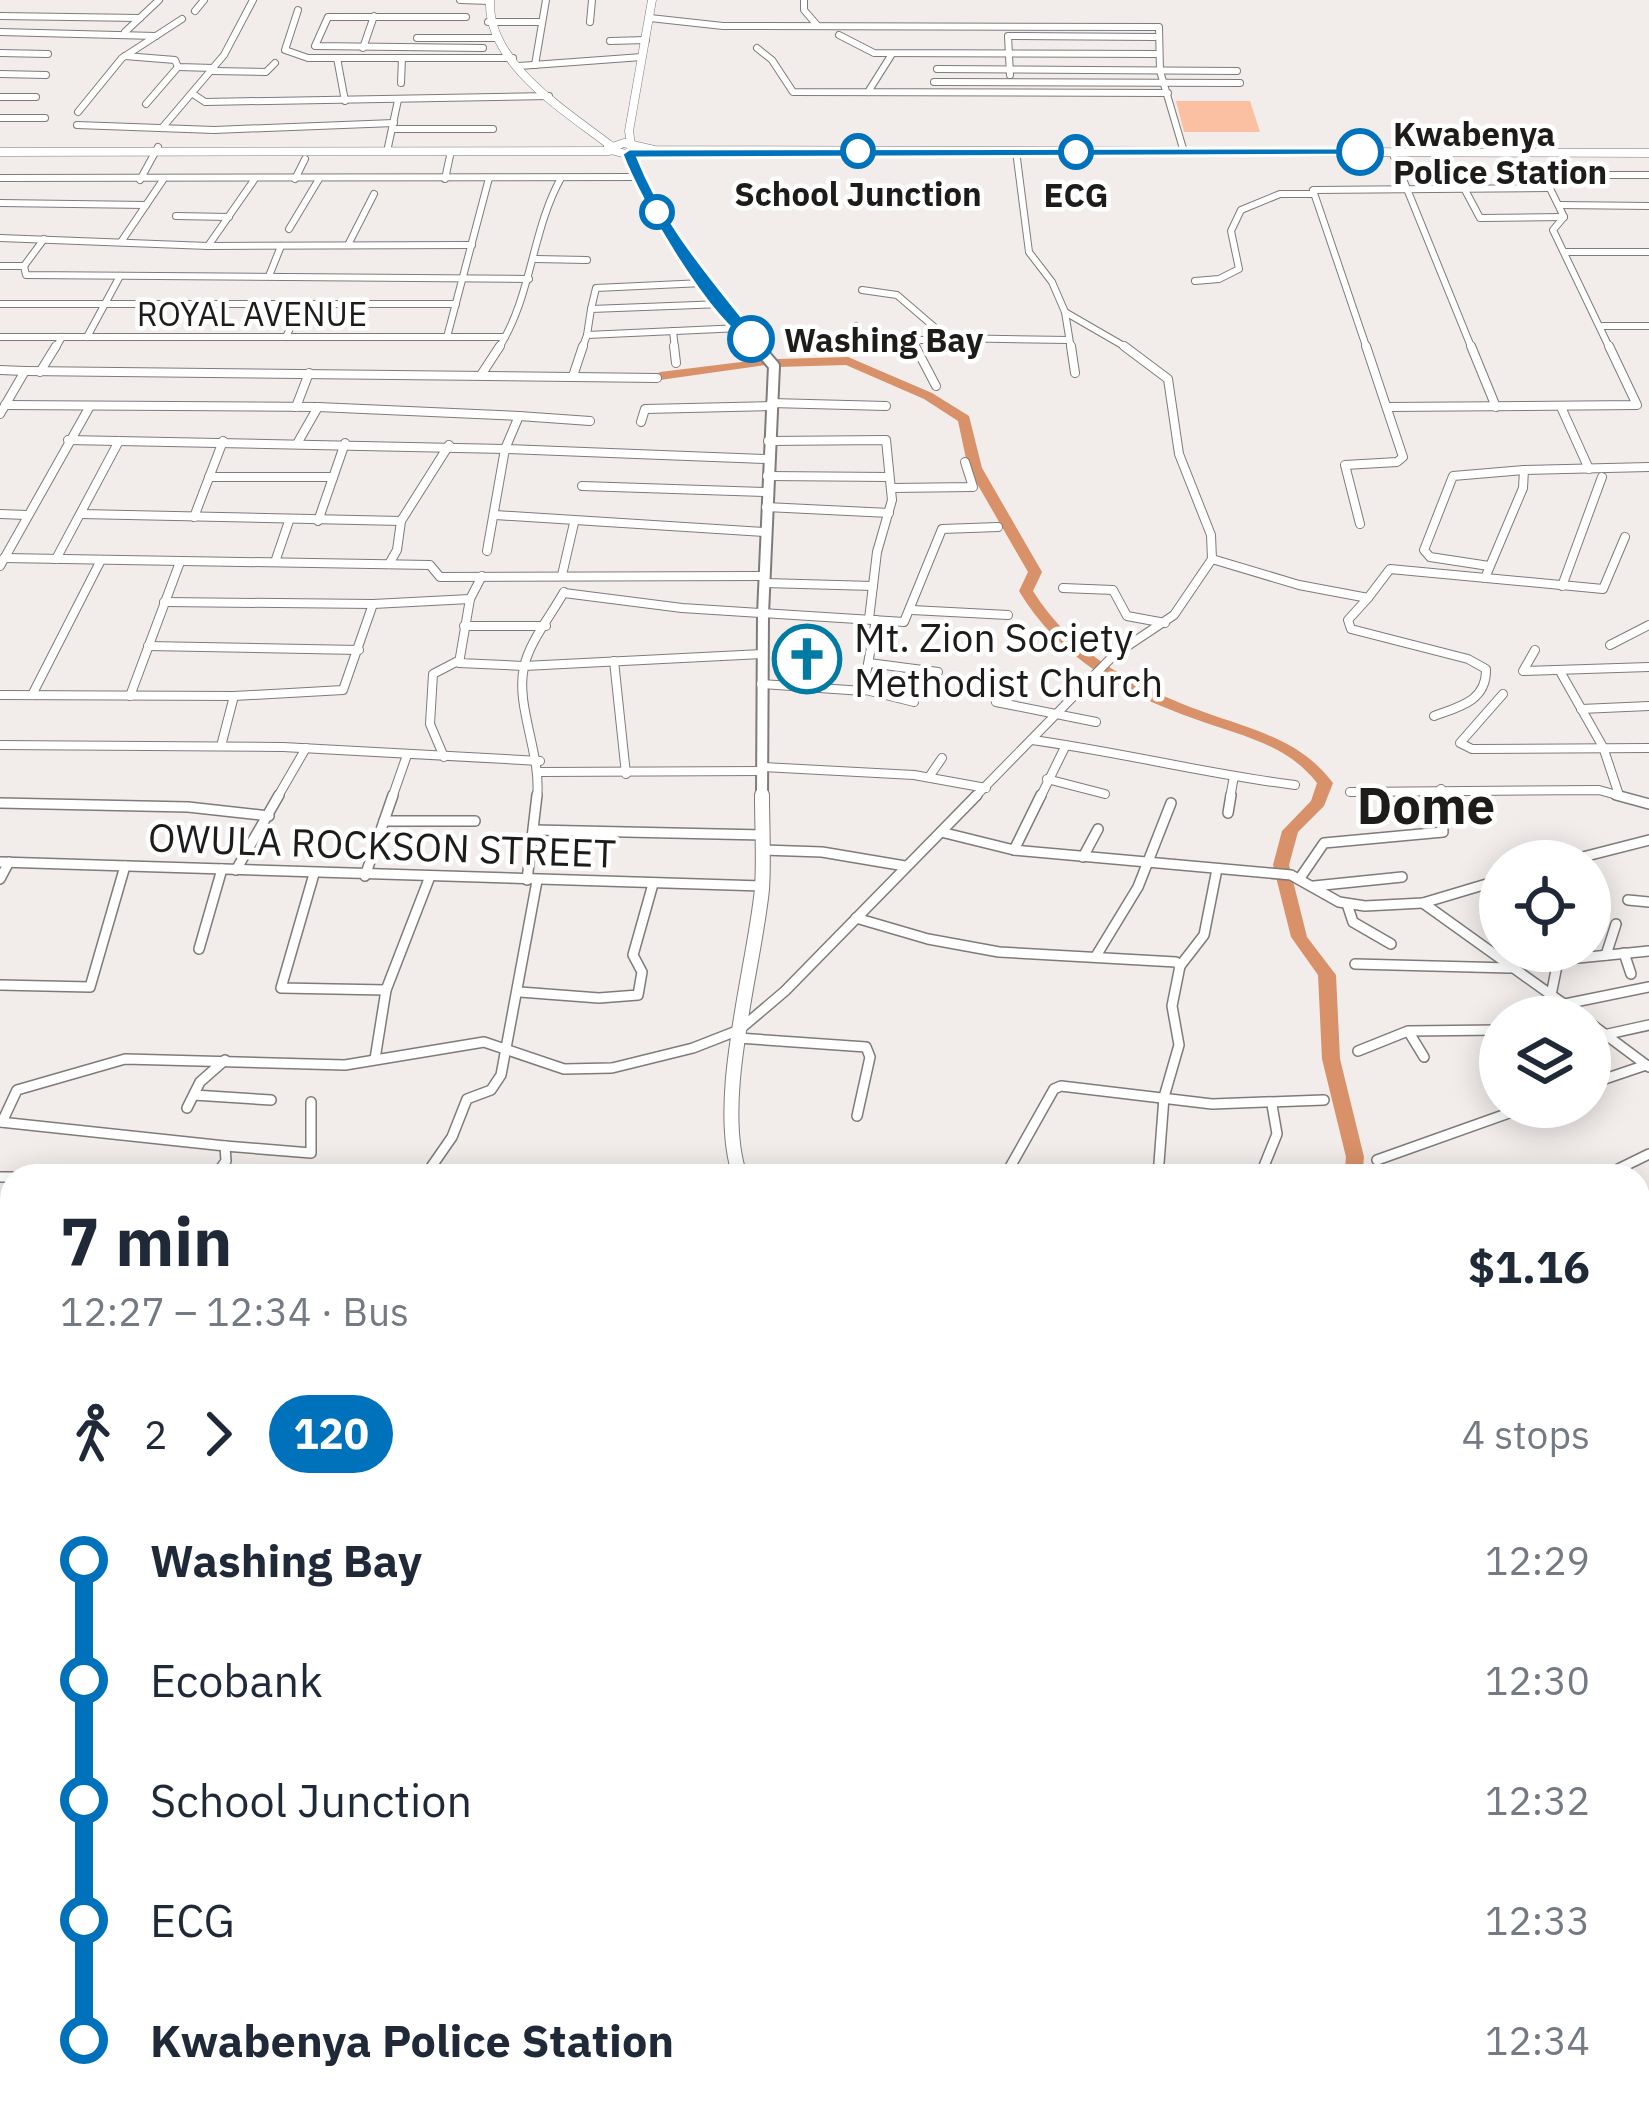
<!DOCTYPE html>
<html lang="en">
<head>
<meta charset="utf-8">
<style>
	:root { --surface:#fff; --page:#f2f2f3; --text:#1f2937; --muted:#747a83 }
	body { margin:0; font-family:"IBM Plex Sans",sans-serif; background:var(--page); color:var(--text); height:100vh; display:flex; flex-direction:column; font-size:45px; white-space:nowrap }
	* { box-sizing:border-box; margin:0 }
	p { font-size:39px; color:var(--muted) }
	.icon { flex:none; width:66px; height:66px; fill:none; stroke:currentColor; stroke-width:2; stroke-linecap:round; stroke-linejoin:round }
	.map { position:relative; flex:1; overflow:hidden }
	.details { position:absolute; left:0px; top:1164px; width:1650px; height:963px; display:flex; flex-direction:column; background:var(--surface); border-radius:36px 36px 0 0; box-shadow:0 6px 30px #0003 }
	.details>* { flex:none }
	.badge { padding:0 24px; border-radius:39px; font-size:42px; line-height:78px }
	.buttons { position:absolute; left:1479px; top:840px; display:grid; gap:24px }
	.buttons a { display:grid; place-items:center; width:132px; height:132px; border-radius:50%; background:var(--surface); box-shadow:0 6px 30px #0003; font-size:60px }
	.map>.badge { position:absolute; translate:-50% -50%; box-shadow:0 0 0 6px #fff }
	.legs { display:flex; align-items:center; gap:18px; height:132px; padding:0 60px; font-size:39px }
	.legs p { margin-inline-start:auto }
	.summary { display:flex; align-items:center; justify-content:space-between; height:204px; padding:0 60px }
	h1 { font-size:66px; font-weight:700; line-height:90px }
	ul { padding:0 60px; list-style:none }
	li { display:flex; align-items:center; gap:42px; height:120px; font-size:45px }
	li i { display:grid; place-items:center; width:18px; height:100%; margin:0 15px; background:currentColor }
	li i::after { content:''; width:30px; height:30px; margin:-15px; border:9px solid; border-radius:50%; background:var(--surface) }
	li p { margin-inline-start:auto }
	li:first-child i { background:linear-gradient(#0000 50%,currentColor 0) }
	li:last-child i { background:linear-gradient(currentColor 50%,#0000 0) }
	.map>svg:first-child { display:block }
</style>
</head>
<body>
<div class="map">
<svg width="1649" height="2126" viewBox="0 0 1649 2126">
	<rect width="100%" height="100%" fill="#f2edeb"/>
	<!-- green -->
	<path fill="#fac0a1" d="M 1176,101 L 1250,101 L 1260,132 L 1184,132 Z"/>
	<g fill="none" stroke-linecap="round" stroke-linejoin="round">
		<!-- stream -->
		<path stroke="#d89169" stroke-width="4.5" d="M 1139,2115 L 1145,2126"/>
		<!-- river -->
		<g fill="#d89169" fill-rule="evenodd">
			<path d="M 848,357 L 932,393 L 969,416 L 982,468 L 1042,572 L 1033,591 C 1072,654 1137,688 1204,712 C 1253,730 1300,739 1333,783 L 1324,806 L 1298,832 L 1289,865 L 1307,937 L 1336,975 L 1340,1059 L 1364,1157 L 1362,1176 L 1344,1176 L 1346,1157 L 1322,1059 L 1318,975 L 1291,937 L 1273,865 L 1282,831 L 1311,801 L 1317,783 C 1287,744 1239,735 1195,719 C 1124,694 1059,658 1019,591 L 1028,572 L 968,468 L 958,421 L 924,399 L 846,365 L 778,367 L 772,364 L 660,380 L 654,376 L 660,372 L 767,359 L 772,362 L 778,359 Z"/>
			<path d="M 0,1289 L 12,1292 L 12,1306 L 0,1303 Z"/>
			<path d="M 0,1308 L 12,1311 L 12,1325 L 0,1322 Z"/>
			<path d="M 1284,2115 L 1310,2115 L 1309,2126 L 1283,2126 Z"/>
		</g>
		<defs>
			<g id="minor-far3">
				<path d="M 460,0 L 490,1"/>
				<path d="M 804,0 L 804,10 L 817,25"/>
				<path d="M 298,10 L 285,50 L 308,58 L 513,58"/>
				<path d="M 195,11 L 204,0"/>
				<path d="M 0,16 L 140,18"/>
				<path d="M 466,17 L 328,17 L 315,46 L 483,48"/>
				<path d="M 650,18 L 723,26 L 1159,27 L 1160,71 L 1184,152"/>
				<path d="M 488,22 L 539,22"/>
				<path d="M 590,22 L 592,0"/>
				<path d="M 0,32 L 156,36"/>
				<path d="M 125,32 L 159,0"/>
				<path d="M 839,35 L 874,53 L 1158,54"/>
				<path d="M 417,38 L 496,38"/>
				<path d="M 610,41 L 646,40"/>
				<path d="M 363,48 L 374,16"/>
				<path d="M 757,48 L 772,60 L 793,92 L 1168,93"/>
				<path d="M 0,53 L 48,54"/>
				<path d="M 125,56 L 175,60 L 178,67 L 214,68"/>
				<path d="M 337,58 L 345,101"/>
				<path d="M 535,65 L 546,0"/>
				<path d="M 519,66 L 642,57"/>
				<path d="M 937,69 L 1237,71"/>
				<path d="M 212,71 L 266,72 L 275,63"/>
				<path d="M 0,74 L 46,75"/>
				<path d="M 1010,75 L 1008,36 L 1155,37"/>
				<path d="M 934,82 L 1240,83"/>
				<path d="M 401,83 L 402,58"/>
				<path d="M 868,92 L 892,54"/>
				<path d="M 193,94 L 205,102 L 549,96"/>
				<path d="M 0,97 L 36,97"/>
				<path d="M 146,104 L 178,67"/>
				<path d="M 78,112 L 122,58 L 182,19"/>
				<path d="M 0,118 L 45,118"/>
				<path d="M 77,125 L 214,130 L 394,123"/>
				<path d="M 162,128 L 224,55 L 253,0"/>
				<path d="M 395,129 L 493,129"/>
				<path d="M 388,147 L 398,100"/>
				<path d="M 1016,151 L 1029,252 L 1052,282 L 1065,312 L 1129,349"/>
				<path d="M 1392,152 L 1472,349"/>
				<path d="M 1542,172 L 1564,217 L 1553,230 L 1610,349"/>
				<path d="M 1543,175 L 1649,175"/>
				<path d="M 0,178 L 636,177"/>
				<path d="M 295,179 L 305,159"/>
				<path d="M 445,179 L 451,151"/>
				<path d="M 140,180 L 158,147"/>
				<path d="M 1464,188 L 1480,218 L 1564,217"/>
				<path d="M 0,203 L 146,205"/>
				<path d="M 1559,205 L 1649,206"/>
				<path d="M 176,216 L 229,217"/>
				<path d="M 289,229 L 319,179"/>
				<path d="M 0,238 L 208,246 L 472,245"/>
				<path d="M 121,242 L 163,180"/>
				<path d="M 348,245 L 374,194"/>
				<path d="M 208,246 L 254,180"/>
				<path d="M 1565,252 L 1649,252"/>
				<path d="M 535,259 L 587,260"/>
				<path d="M 0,266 L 24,266 L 26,275 L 529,279"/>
				<path d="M 24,266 L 44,239"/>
				<path d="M 269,276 L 281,246"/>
				<path d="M 1195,281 L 1219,279 L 1239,269 L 1231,231 L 1241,210 L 1280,194 L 1314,194"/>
				<path d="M 862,290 L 897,295 L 947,338 L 1069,340"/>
				<path d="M 0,304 L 456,304"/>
				<path d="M 591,309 L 596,288 L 703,283"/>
				<path d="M 1065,312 L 1071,349"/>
				<path d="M 856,326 L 865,343 L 872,344 L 947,338"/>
				<path d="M 1603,326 L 1649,326"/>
				<path d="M 673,331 L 675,349"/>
				<path d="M 587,335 L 591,309 L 723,304"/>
				<path d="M 0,337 L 505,337"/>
				<path d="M 87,337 L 120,276"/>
				<path d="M 286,337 L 301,305"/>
				<path d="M 447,337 L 489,178"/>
				<path d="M 913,342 L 917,349"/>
				<path d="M 55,349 L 62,337"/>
				<path d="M 498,349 C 532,297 531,232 561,178"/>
				<path d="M 582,349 L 587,335 L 741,328"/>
				<path d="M 1367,349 L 1313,190 L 1550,188"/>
			</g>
			<g id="minor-far2">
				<path d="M 674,346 L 676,363"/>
				<path d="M 915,346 L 936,386"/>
				<path d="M 1071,346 L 1075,373"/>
				<path d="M 1471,346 L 1496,407"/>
				<path d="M 0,370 L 25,371 L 0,414"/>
				<path d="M 25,371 L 657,378"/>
				<path d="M 40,372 L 56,346"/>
				<path d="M 481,375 L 500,346"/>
				<path d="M 573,376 L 583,346"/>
				<path d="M 771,403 L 886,406"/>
				<path d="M 5,405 L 318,407 L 519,416 L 505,449 L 767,459"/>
				<path d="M 296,407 L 309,373"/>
				<path d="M 1387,407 L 1637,405 L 1609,346"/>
				<path d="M 1561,407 L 1589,469"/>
				<path d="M 519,416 L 590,421"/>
				<path d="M 641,422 L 645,409 L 770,406"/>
				<path d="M 68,440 L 505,449 L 487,551"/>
				<path d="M 768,441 L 886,440 L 892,500 L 877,552 L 869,619"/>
				<path d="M 298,442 L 318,407"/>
				<path d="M 767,476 L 889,477"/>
				<path d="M 209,477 L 333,477"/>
				<path d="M 582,486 L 767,492"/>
				<path d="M 892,488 L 973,487 L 965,462"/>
				<path d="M 766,507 L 889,513"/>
				<path d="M 0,514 L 26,515"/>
				<path d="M 81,514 L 401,521"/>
				<path d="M 495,515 L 765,532"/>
				<path d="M 194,517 L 223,441"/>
				<path d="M 318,521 L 345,443"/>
				<path d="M 1360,524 L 1345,465 L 1397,462 L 1403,457 L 1366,346"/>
				<path d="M 4,558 L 430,565 L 440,577 L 765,576"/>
				<path d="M 56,559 L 119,441"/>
				<path d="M 1212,559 L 1299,585 L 1368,598 L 1348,620 L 1351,629 L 1468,659 L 1486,669 C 1487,701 1459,707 1434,716"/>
				<path d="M 275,562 L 289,521"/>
				<path d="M 389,564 L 397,550 L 401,521 L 449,445"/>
				<path d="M 0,566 L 90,406"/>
				<path d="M 1489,566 L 1430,557 L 1424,550 L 1453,476 L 1524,470"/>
				<path d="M 562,575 L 574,523"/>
				<path d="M 482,576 L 470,599 L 459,663 L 524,666 L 762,654"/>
				<path d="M 1485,578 L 1523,488 L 1524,470 L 1649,467"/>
				<path d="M 765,583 L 873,586"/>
				<path d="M 1562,586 L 1602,477"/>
				<path d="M 1063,588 L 1113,590 L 1127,616 L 1165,623"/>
				<path d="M 564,593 L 682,608 L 904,622 L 942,529 L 998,527"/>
				<path d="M 1368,598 L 1390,569 L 1603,589 L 1625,537"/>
				<path d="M 164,602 L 373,604 L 470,599"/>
				<path d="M 912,610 L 1008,615"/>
				<path d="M 464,626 L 546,626"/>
				<path d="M 1610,645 L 1649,625"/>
				<path d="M 148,646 L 359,650"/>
				<path d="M 1535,650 L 1523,671 L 1649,667"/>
				<path d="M 614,661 L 626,774"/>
				<path d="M 869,663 L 938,672"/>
				<path d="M 1561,673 L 1603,747 L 1618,792"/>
				<path d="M 761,684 L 863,691 L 876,620"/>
				<path d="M 866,690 L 914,702"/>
				<path d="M 1503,694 L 1460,743 L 1472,749 L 1649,748"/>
				<path d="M 0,695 L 234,696 L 343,690 L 373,604"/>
				<path d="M 32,695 L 101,560"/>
				<path d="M 130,696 L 180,562"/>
				<path d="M 996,702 L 1096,722"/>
				<path d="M 1581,709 L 1649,706"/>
				<path d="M 1032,740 C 1121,752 1206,774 1295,785"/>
				<path d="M 0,745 L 283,747 L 540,761"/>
				<path d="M 221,746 L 234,696"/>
				<path d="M 444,757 L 430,724 L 433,674 L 456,662"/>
				<path d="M 763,767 L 914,775 L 986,788"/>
				<path d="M 540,772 L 763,771"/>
				<path d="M 929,777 L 942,758"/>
				<path d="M 1047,779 L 1105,794"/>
				<path d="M 1441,789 L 1441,798"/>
				<path d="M 1350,792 L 1599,790 L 1627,798"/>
				<path d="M 277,798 L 306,748"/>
				<path d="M 392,798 L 407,755"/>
				<path d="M 537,798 C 542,755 515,706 524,667 C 529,642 552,614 564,592"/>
				<path d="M 974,798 L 1114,655 L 1174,615 L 1212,559 L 1211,535 L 1179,454 L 1168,379 L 1124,346"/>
				<path d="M 1040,798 L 1066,745"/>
				<path d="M 1230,798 L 1234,776"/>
			</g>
			<g id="minor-far1">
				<path d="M 1616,795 L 1649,804"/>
				<path d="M 0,803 L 188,807 L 269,816"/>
				<path d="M 1228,813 L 1231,795"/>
				<path d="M 384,821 L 475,821"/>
				<path d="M 534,830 L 763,835"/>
				<path d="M 941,832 L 1014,850 L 1291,875 L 1339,902 L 1365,906 L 1423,903 L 1500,880"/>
				<path d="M 763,850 L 822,852 L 905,866"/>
				<path d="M 1014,850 L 1041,795"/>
				<path d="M 1083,857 L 1098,829"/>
				<path d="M 1567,861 L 1649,840"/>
				<path d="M 0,862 L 762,886"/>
				<path d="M 236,870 L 279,795"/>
				<path d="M 314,874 L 281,988 L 386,990"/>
				<path d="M 365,876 L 393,795"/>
				<path d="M 1300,878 L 1324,843 L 1443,832 L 1441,795"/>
				<path d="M 0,879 L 9,862"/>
				<path d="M 527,880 L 537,795"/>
				<path d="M 1314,886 L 1402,877"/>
				<path d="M 1628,900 L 1649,902"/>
				<path d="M 1423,903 L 1582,1017"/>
				<path d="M 1347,904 L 1353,922 L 1391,944"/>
				<path d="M 856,918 L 928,939 L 999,952 L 1176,962 L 1180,966 L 1172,1006 L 1179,1045 L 1164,1097 L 1158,1176"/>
				<path d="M 199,949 L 222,869"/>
				<path d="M 1624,953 L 1631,974"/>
				<path d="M 1606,955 L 1616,924"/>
				<path d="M 1096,956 L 1138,887 L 1171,803"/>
				<path d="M 1558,960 L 1649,951"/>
				<path d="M 1355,964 L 1510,968"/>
				<path d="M 1180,966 L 1204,935 L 1217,869"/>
				<path d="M 0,985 L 90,987 L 125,866"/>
				<path d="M 520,992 L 599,998 L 638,995 L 642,972 L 633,955 L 653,884"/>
				<path d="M 1551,995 L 1560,951"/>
				<path d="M 1565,1004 L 1649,987"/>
				<path d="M 1590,1023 L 1649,1067"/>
				<path d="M 1410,1034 L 1424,1057"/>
				<path d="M 738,1038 L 866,1047 L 870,1057 L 857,1116"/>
				<path d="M 1590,1038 L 1649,1025"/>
				<path d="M 1358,1051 L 1408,1031 L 1500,1030"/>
				<path d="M 375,1059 L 386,990 L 429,879"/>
				<path d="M 1590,1084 L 1646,1065"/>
				<path d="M 194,1095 L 271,1100"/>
				<path d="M 187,1108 L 200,1082 L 225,1060"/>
				<path d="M 0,1122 L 225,1146 L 226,1161 L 215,1176"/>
				<path d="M 2,1122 L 17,1090 L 125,1059 L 345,1065 L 484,1042 L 564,1069 L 612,1068 L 693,1048 L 739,1030 L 785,991 L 977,795"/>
				<path d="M 225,1146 L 311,1153 L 311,1102"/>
				<path d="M 1377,1160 L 1526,1107"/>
				<path d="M 425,1176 L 452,1137 L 467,1099 L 491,1090 L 501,1075 L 537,881"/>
				<path d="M 1005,1176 L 1054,1089 L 1061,1086 L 1212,1104 L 1324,1100"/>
				<path d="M 1260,1176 L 1277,1134 L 1272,1105"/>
				<path d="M 1604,1176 L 1649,1154"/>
				<path d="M 0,1177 L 12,1177"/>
				<path d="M 1638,1297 L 1649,1292"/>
			</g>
			<g id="minor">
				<path d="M 1638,1467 L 1649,1461"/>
				<path d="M 0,1482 L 12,1478"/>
				<path d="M 0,1566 L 12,1563"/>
				<path d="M 1638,1599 L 1649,1593"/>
				<path d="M 1638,1670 L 1649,1680"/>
				<path d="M 1638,1703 L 1649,1696"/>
				<path d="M 0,1991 L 12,1986"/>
				<path d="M 463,2115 L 467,2126"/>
				<path d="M 1155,2115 L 1163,2126"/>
				<path d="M 1471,2115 L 1483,2126"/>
				<path d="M 205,2126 L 225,2118"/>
				<path d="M 961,2126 L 966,2115"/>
				<path d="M 1424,2126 L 1435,2115"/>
			</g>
			<path id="tertiary-far1" d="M 0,152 L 609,151"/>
			<path id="tertiary" d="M 1638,1907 L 1649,1900"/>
			<g id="secondary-far3">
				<path d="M 490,0 C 487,64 566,111 611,146"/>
				<path d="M 631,144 L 629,131 L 652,0"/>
				<path d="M 638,148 L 626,154 L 607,149 L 624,143 L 654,150 L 1649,153"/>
				<path d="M 629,154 C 659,229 708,287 760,349"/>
			</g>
			<path id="secondary-far2" d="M 757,346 L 774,366 L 763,614 L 762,798"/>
			<path id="secondary-far1" d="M 740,1176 C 714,1101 754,970 762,889 C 764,858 762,826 762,795"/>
			<path id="secondary" d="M 769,2126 L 774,2115"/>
		</defs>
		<!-- minor-far3 casing -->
		<use href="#minor-far3" stroke="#7f7b78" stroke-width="8"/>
		<!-- minor-far2 casing -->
		<use href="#minor-far2" stroke="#7f7b78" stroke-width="10"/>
		<!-- minor-far1 casing -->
		<use href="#minor-far1" stroke="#7f7b78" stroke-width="12"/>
		<!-- minor casing -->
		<use href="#minor" stroke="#7f7b78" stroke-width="15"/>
		<!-- tertiary-far1 casing -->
		<use href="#tertiary-far1" stroke="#7f7b78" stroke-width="9"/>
		<!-- tertiary casing -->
		<use href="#tertiary" stroke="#7f7b78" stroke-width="18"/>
		<!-- secondary-far3 casing -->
		<use href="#secondary-far3" stroke="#7f7b78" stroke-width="9"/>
		<!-- secondary-far2 casing -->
		<use href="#secondary-far2" stroke="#7f7b78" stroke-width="14"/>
		<!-- secondary-far1 casing -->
		<use href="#secondary-far1" stroke="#7f7b78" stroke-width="16"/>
		<!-- secondary casing -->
		<use href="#secondary" stroke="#7f7b78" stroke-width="21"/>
		<!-- minor-far3 -->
		<use href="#minor-far3" stroke="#fff" stroke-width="6"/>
		<!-- minor-far2 -->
		<use href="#minor-far2" stroke="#fff" stroke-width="8"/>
		<!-- minor-far1 -->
		<use href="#minor-far1" stroke="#fff" stroke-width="9"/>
		<!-- minor -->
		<use href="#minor" stroke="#fff" stroke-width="12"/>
		<!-- tertiary-far1 -->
		<use href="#tertiary-far1" stroke="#fff" stroke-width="8"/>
		<!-- tertiary -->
		<use href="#tertiary" stroke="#fff" stroke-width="15"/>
		<!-- secondary-far3 -->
		<use href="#secondary-far3" stroke="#fff" stroke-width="8"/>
		<!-- secondary-far2 -->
		<use href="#secondary-far2" stroke="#fff" stroke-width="10"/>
		<!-- secondary-far1 -->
		<use href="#secondary-far1" stroke="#fff" stroke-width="14"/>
		<!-- secondary -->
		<use href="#secondary" stroke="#fff" stroke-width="18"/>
		<!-- rail-far1 -->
		<path stroke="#615f5e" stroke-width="3" stroke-dasharray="3 8" stroke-linecap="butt" d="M 0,1302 L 12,1305"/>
		<!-- rail -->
		<path stroke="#615f5e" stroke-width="4.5" stroke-dasharray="8 15" stroke-linecap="butt" d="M 1148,2115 L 1156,2126"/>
	</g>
	<!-- line-1 -->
	<path fill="#0072bc" stroke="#fff" stroke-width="3" d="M 1360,148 L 1365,155 L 638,158 C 666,229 714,280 759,339 L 751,344 C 708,320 640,201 622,154 L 629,149 Z"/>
	<!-- icons -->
	<defs>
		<symbol id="church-ring" viewBox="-11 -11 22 22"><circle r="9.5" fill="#fff" stroke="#017ba3" stroke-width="1.5"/><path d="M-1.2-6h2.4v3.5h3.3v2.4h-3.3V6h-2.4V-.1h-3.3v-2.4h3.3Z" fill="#017ba3"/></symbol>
	</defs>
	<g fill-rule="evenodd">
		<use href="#church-ring" x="769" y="621" width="76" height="76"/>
	</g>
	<!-- markers -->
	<g fill="#fff" stroke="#0072bc" stroke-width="6">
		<circle cx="858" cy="151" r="15"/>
		<circle cx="1076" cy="152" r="15"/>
		<circle cx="1360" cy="152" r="21"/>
		<circle cx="657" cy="212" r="15"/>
		<circle cx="751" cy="339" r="21"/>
	</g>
	<g text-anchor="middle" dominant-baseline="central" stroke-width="9" stroke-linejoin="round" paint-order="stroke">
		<!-- far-stop labels -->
		<g font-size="33" font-weight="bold" fill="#1d1c1b" stroke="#fff" text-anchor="start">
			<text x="1393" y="133">Kwabenya<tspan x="1393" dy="38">Police Station</tspan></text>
			<text x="858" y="193" text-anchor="middle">School Junction</text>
			<text x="1076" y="194" text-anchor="middle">ECG</text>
			<text x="784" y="339">Washing Bay</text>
		</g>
		<!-- far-street labels -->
		<g font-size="33" fill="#1d1c1b" stroke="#fff">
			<text x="252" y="313">ROYAL AVENUE</text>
		</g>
		<!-- poi labels -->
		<g font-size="39" fill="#1d1c1b" stroke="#fff" text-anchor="start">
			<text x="854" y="637">Mt. Zion Society<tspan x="854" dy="45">Methodist Church</tspan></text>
		</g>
		<!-- street labels -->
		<g font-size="39" fill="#1d1c1b" stroke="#fff">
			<text transform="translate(382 845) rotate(2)">OWULA ROCKSON STREET</text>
		</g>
		<!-- district labels -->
		<g font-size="51" font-weight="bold" fill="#1d1c1b" stroke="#fff">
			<text x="1426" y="805">Dome</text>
		</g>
	</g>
</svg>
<div class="buttons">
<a><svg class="icon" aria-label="locate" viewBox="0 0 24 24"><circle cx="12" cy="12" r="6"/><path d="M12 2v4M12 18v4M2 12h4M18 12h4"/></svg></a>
<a><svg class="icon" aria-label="layers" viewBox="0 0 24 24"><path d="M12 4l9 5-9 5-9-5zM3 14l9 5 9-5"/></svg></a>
</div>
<section class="details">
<div class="summary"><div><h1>7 min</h1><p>12:27 – 12:34 · Bus</p></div><b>$1.16</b></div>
<div class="legs"><svg class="icon" aria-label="walk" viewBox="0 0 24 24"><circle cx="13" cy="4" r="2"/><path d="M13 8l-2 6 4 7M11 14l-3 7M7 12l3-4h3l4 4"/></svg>2<svg class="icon" aria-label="forward" viewBox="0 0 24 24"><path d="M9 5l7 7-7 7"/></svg><b class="badge" style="background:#0072bc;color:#fff">120</b><p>4 stops</p></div>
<ul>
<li><i style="color:#0072bc"></i><b>Washing Bay</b><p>12:29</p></li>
<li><i style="color:#0072bc"></i><span>Ecobank</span><p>12:30</p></li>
<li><i style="color:#0072bc"></i><span>School Junction</span><p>12:32</p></li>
<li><i style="color:#0072bc"></i><span>ECG</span><p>12:33</p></li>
<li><i style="color:#0072bc"></i><b>Kwabenya Police Station</b><p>12:34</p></li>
</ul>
</section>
</div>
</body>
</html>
